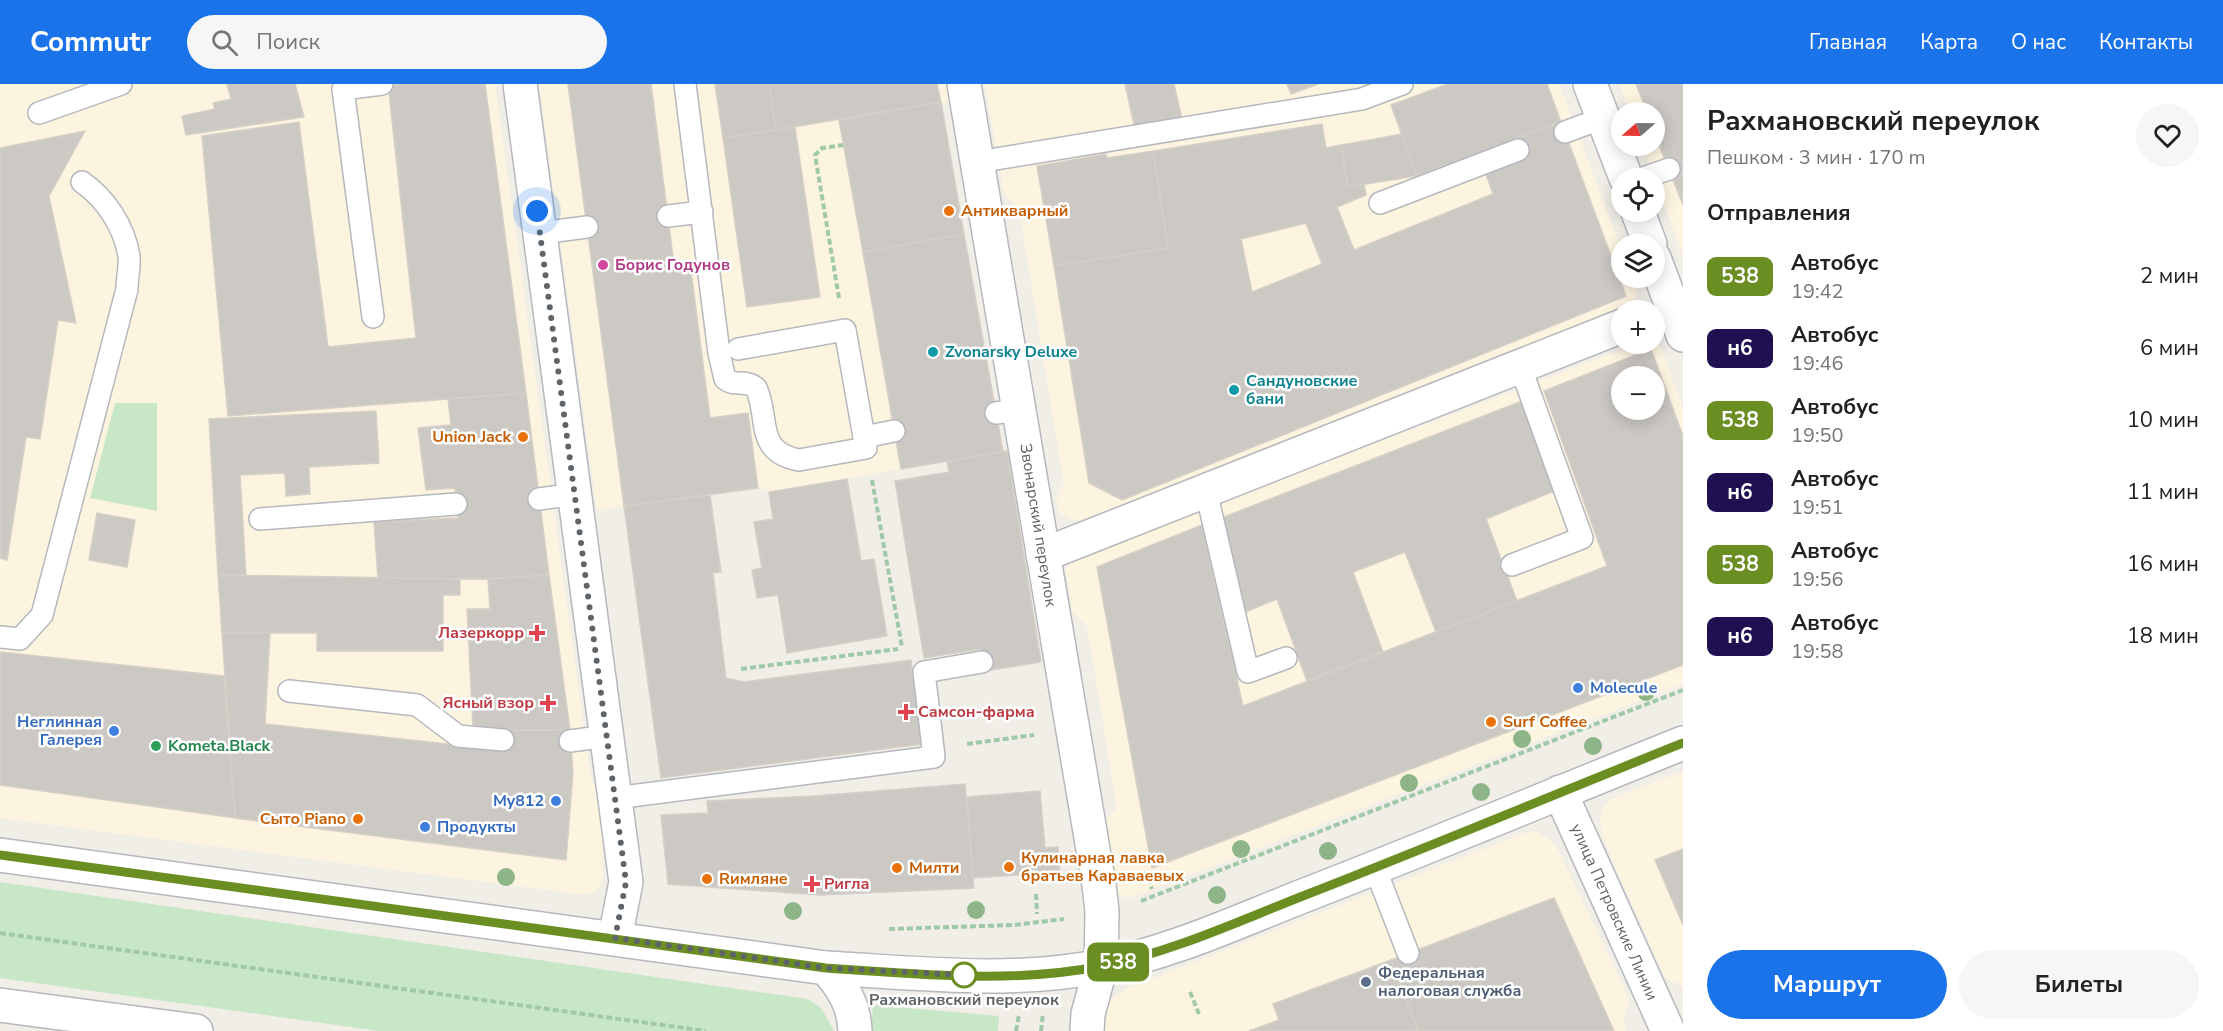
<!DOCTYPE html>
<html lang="ru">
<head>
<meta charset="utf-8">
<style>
	:root { --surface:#fff; --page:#f6f6f6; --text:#222; --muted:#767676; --accent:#1a73e8 }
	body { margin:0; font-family:"Nunito Sans",sans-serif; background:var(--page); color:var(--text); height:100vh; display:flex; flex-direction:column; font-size:22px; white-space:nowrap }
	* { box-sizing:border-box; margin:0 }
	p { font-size:20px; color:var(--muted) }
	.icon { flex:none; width:33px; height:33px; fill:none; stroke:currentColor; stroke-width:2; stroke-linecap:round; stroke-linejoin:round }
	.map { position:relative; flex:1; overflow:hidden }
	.details { display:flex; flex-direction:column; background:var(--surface); width:540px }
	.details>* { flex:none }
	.badge { padding:0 12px; border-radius:9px; font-size:21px; line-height:39px }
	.needle { width:39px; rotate:250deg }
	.controls { position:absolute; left:1611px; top:18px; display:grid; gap:12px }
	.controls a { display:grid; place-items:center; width:54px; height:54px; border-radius:50%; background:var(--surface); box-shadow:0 3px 15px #0003; font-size:30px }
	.you { position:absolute; width:30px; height:30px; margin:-15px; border:4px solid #fff; border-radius:50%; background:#1a73e8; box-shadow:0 0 0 9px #1a73e833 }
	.map>.badge { position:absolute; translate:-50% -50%; box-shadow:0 0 0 3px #fff }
	h2 { padding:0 24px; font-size:22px; line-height:54px }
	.round { display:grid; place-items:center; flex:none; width:63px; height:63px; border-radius:32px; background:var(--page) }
	.summary { display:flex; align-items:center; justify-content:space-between; height:102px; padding:0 24px }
	h1 { font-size:28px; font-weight:700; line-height:45px }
	.button { display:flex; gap:12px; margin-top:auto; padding:12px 24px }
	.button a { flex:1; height:69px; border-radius:36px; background:var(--accent); color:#fff; font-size:24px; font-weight:700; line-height:69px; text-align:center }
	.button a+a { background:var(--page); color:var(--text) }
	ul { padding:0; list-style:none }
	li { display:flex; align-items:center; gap:18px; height:72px; padding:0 24px }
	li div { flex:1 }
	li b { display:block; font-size:22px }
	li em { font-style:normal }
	li .badge { min-width:66px; font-weight:700; text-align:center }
	header { display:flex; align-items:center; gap:36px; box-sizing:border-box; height:84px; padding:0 30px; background:var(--accent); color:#fff }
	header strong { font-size:28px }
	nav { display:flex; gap:33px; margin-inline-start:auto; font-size:21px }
	.search { width:420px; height:54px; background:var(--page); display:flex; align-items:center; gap:15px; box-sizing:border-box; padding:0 21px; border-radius:33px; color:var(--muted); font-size:22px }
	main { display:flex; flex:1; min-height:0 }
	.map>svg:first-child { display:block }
</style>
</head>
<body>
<header>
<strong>Commutr</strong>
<div class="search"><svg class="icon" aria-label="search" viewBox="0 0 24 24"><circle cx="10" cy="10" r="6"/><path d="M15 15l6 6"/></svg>Поиск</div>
<nav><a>Главная</a><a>Карта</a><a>О нас</a><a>Контакты</a></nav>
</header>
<main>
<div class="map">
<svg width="1683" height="947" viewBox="0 0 1683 947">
	<rect width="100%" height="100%" fill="#f1eee8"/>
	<!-- commercial -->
	<g fill="#fdf4e0" fill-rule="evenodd">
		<path d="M 0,0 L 495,0 L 591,696 L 601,707 L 603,794 L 597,807 L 589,810 L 578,810 L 0,734 Z"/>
		<path d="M 539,0 L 946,0 L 949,17 L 839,37 L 901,385 L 769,408 L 758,404 L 597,426 Z"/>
		<path d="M 985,0 L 1559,0 L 1621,164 L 1622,194 L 1633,194 L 1637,213 L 1630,219 L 1090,436 L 1080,437 L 1069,435 L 1061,430 L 1056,416 L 1064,399 L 1019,125 L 1004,111 Z"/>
		<path d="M 1620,0 L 1683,0 L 1683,171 L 1642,62 L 1654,62 L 1654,28 L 1630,28 Z"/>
		<path d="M 1655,257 L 1660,262 L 1683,323 L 1683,600 L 1133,813 L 1126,814 L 1121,811 L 1116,805 L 1105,737 L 1117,723 L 1087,542 L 1072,528 L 1066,485 L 1070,478 L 1077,473 L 1637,260 L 1654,260 ZM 1622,292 L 1654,292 L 1654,326 L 1622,326 Z"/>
		<path d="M 1683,687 L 1683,907 L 1680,901 L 1665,894 L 1613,778 L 1602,750 L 1600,738 L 1602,725 L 1609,716 Z"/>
		<path d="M 1536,747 L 1551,757 L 1558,766 L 1629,915 L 1623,937 L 1627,947 L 1100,947 L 1102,925 L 1112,915 L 1126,905 L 1527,748 Z"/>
	</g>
	<!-- green -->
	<g fill="#c8e7c6">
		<path d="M 115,319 L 157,319 L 157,427 L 90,414 Z"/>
		<path d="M 0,798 L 808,915 L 822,925 L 834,947 L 379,947 L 0,894 Z"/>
		<path d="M 873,921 L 999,932 L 998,947 L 871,947 Z"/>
	</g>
	<!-- building -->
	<g fill="#ccc9c5" stroke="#d5cfc6" stroke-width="1.5" fill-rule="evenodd">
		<path d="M 227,0 L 295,0 L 304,33 L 186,51 L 182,32 L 215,25 L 213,19 L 231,15 Z"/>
		<path d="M 388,0 L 485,0 L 526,309 L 228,332 L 202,52 L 299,38 L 328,263 L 416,254 Z"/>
		<path d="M 568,0 L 651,0 L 674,181 L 690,179 L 710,334 L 748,329 L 758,404 L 624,422 Z"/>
		<path d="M 715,0 L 769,0 L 776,46 L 723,54 Z"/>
		<path d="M 769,0 L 937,0 L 941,18 L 776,46 Z"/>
		<path d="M 1125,0 L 1174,0 L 1182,35 L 1135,45 Z"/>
		<path d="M 1287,0 L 1318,0 L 1291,10 Z"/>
		<path d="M 1448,0 L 1547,0 L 1561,38 L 1417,92 L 1391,21 Z"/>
		<path d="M 1636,0 L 1683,0 L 1683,121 L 1654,48 L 1654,28 L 1647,28 Z"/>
		<path d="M 941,18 L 964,150 L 863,168 L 839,36 Z"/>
		<path d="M 1561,38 L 1626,212 L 1122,416 L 1089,399 L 1054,182 L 1168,164 L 1153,67 L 1322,40 L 1326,64 L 1341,61 L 1348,103 L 1364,100 L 1366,111 L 1337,123 L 1354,166 L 1493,110 L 1486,90 L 1522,76 L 1514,55 ZM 1306,139 L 1322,180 L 1252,208 L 1241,155 Z"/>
		<path d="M 795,43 L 820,213 L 747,223 L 723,54 Z"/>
		<path d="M 85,47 L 49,112 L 76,239 L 58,236 L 40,355 L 26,353 L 7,476 L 0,474 L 0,64 Z"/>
		<path d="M 1402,50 L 1417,92 L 1348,103 L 1341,61 Z"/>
		<path d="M 1153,67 L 1168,164 L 1054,182 L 1037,82 L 1106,70 L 1107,74 Z"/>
		<path d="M 964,150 L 1003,368 L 901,385 L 863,168 Z"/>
		<path d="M 1651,265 L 1683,352 L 1683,581 L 1152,784 L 1097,483 L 1202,441 L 1243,622 L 1607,482 L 1544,307 ZM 1622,292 L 1654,292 L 1654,326 L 1622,326 Z"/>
		<path d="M 526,309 L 549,491 L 488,495 L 378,495 L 374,438 L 458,434 L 455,404 L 426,406 L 418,344 L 451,341 L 448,315 Z"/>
		<path d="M 1522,317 L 1554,407 L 1486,435 L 1517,517 L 1436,548 L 1405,468 L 1353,488 L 1383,568 L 1307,597 L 1277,515 L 1243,529 L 1224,433 Z"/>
		<path d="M 376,327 L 379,379 L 309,383 L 310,410 L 286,412 L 285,389 L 240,391 L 246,491 L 218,491 L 209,335 Z"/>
		<path d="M 1007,367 L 1041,578 L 984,587 L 981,565 L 924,574 L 895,397 L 949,388 L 947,377 Z"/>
		<path d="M 847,395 L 861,477 L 874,475 L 887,552 L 787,569 L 778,511 L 757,514 L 752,486 L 762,484 L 754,438 L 773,435 L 769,408 Z"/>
		<path d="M 710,411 L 721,488 L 713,489 L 726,594 L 744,598 L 911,576 L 922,660 L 661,694 L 624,422 Z"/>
		<path d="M 97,429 L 135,436 L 127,483 L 89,476 Z"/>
		<path d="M 218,491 L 460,495 L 460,511 L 443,511 L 443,567 L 317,567 L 317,549 L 222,549 Z"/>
		<path d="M 549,491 L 570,646 L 503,646 L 473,642 L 467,525 L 490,525 L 488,495 Z"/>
		<path d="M 222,549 L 270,549 L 265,640 L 502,666 L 503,646 L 570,646 L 573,689 L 566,776 L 235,734 Z"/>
		<path d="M 0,568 L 224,592 L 235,734 L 0,701 Z"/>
		<path d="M 965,700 L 974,804 L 821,811 L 668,800 L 661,731 L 708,729 L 707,717 L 813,712 Z"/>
		<path d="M 1040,707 L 1045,764 L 1058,763 L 1060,788 L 973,794 L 967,713 Z"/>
		<path d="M 1683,765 L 1683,841 L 1655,776 Z"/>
		<path d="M 1554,814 L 1614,947 L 1418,947 L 1391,876 Z"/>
		<path d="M 1391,876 L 1418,947 L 1249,947 L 1279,936 L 1273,920 Z"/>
	</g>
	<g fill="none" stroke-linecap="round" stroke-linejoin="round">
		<defs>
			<g id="lane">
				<path d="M 685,0 L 719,269 L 725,295 C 735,303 746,295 756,304 C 770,333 754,368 799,376 L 866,364 L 864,353"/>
				<path d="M 39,29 L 121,0"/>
				<path d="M 1565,48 L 1603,34"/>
				<path d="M 977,78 L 1362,15 L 1402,0"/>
				<path d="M 1643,94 L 1669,85"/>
				<path d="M 1380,119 L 1518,66"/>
				<path d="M 668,132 L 702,128"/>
				<path d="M 540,149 L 587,143"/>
				<path d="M 373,233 L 343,5 L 382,0"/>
				<path d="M 738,265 L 845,246 L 864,353 L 894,347"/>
				<path d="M 996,329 L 1019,326"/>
				<path d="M 1206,407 L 1248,588 L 1286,574"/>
				<path d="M 539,415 L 575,410"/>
				<path d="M 260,435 L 456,420"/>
				<path d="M 1512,481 L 1582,454 L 1520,282"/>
				<path d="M 0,553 L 20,555 L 42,531 L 127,205 C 127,195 130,182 129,172 C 124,142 106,115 82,98"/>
				<path d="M 289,607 L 417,621 L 458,652 L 503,656"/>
				<path d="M 570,657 L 607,652"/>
				<path d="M 615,714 L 934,673 L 924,588 L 982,578"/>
				<path d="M 1375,784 L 1408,869"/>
			</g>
			<g id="street">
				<path d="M 520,0 L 626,798 L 615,854"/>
				<path d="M 964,0 L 1099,801 L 1102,827 L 1101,882"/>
				<path d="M 1590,0 L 1626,94"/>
				<path d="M 1638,128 L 1650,160"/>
				<path d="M 1654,174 L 1683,251"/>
				<path d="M 1043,471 L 1622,242"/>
				<path d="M 1560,708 L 1668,947"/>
				<path d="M 826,884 C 843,903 854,921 855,947"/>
			</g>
			<g id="secondary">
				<path d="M 0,771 L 826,884 C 917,889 1012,900 1102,882 C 1173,868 1241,836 1308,810 C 1434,761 1558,709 1683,659"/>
				<path d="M 0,921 L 196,947"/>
				<path d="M 1087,947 L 1088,930 L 1101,882"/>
			</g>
		</defs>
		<!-- lane casing -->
		<use href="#lane" stroke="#b5b8bc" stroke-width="24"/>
		<!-- street casing -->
		<use href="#street" stroke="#b5b8bc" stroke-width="36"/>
		<!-- secondary casing -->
		<use href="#secondary" stroke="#b4b8bc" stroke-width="36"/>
		<!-- path -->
		<g stroke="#9fc9a7" stroke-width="4" stroke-dasharray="6 3" stroke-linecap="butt">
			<path d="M 839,214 L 815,71 L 822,64 L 843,61"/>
			<path d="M 872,396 L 902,563"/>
			<path d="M 741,585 L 898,565"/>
			<path d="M 967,660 L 1034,651"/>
			<path d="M 1148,794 L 1152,805"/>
			<path d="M 1036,810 L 1037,830"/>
			<path d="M 1141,817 L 1683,606"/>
			<path d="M 889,845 L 1014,841 L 1064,835"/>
			<path d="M 0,849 L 706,947"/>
			<path d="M 1190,908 L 1199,930"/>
			<path d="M 1016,947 L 1019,931"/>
			<path d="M 1041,947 L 1043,929"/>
		</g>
		<!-- lane -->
		<use href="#lane" stroke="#fff" stroke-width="21"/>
		<!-- street -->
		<use href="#street" stroke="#fff" stroke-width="33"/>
		<!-- secondary -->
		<use href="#secondary" stroke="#fff" stroke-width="33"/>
	</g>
	<!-- trees -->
	<g fill="#8db587">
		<circle cx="1646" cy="608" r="9"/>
		<circle cx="1522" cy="655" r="9"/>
		<circle cx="1593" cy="662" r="9"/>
		<circle cx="1409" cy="699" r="9"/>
		<circle cx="1481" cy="708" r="9"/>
		<circle cx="1241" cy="765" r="9"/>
		<circle cx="1328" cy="767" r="9"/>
		<circle cx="506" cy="793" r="9"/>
		<circle cx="1217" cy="811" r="9"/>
		<circle cx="976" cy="826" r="9"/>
		<circle cx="793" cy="827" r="9"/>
	</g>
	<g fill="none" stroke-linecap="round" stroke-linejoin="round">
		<defs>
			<path id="line" d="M 0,771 L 826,884 C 917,890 1013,900 1102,882 C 1173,868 1241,836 1308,810 C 1434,761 1558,709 1683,659"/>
		</defs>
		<!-- line casing -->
		<use href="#line" stroke="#fff" stroke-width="14"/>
		<!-- line -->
		<use href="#line" stroke="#6b8e23" stroke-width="9"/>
		<!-- walk -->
		<path stroke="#5f6468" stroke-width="6" stroke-dasharray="0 10.8" d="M 537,127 L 626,798 L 615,854 L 826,884 L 964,891"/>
	</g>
	<!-- markers -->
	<g fill="#e8710a" stroke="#fff" stroke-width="2">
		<circle cx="949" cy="127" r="6"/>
		<circle cx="523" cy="353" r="6"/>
		<circle cx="1491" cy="638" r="6"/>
		<circle cx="358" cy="735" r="6"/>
		<circle cx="1009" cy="783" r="6"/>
		<circle cx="897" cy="784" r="6"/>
		<circle cx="707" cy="795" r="6"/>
	</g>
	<circle fill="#d1479c" stroke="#fff" stroke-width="2" cx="603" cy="181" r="6"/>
	<g fill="#0f9aa8" stroke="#fff" stroke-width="2">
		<circle cx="933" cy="268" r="6"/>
		<circle cx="1234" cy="306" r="6"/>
	</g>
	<g fill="#e0444e" stroke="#fff" stroke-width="2">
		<path d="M534 540h6v6h6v6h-6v6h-6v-6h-6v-6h6z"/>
		<path d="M545 610h6v6h6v6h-6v6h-6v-6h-6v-6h6z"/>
		<path d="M903 619h6v6h6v6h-6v6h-6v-6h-6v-6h6z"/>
		<path d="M809 791h6v6h6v6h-6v6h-6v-6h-6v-6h6z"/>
	</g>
	<g fill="#3f7fe0" stroke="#fff" stroke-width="2">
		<circle cx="1578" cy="604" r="6"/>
		<circle cx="114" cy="647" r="6"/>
		<circle cx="556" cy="717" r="6"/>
		<circle cx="425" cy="743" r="6"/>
	</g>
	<circle fill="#2e9e5b" stroke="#fff" stroke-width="2" cx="156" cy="662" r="6"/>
	<circle fill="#fff" stroke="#6b8e23" stroke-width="3" cx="964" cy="891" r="12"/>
	<circle fill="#5c6f8a" stroke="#fff" stroke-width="2" cx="1366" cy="898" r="6"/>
	<g text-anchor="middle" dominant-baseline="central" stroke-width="5" stroke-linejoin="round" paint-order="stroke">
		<!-- food labels -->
		<g font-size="16" font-weight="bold" fill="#c56008" stroke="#fff" text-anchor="start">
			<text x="961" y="127">Антикварный</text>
			<text x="511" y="353" text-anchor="end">Union Jack</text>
			<text x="1503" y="638">Surf Coffee</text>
			<text x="346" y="735" text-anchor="end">Сыто Piano</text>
			<text x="1021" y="774">Кулинарная лавка<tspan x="1021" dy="18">братьев Караваевых</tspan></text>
			<text x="909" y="784">Милти</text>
			<text x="719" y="795">Rимляне</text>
		</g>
		<!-- hotel labels -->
		<g font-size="16" font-weight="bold" fill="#b23c85" stroke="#fff" text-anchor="start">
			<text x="615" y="181">Борис Годунов</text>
		</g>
		<!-- culture labels -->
		<g font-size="16" font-weight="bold" fill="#0d838f" stroke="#fff" text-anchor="start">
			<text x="945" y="268">Zvonarsky Deluxe</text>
			<text x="1246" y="297">Сандуновские<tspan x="1246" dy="18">бани</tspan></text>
		</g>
		<!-- street labels -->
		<g font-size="16" fill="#5f6468" stroke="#fff">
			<text transform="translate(1038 441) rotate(81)">Звонарский переулок</text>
			<text transform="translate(1614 828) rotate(66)">улица Петровские Линии</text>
		</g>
		<!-- health labels -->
		<g font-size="16" font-weight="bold" fill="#be3a42" stroke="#fff" text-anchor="end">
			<text x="524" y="549">Лазеркорр</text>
			<text x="534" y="619">Ясный взор</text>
			<text x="918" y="628" text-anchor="start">Самсон-фарма</text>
			<text x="824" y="800" text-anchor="start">Ригла</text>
		</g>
		<!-- shop labels -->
		<g font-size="16" font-weight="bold" fill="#366cbe" stroke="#fff" text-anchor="start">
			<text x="1590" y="604">Molecule</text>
			<text x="102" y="638" text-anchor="end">Неглинная<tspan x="102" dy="18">Галерея</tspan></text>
			<text x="544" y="717" text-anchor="end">My812</text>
			<text x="437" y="743">Продукты</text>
		</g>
		<!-- leisure labels -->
		<g font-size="16" font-weight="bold" fill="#27864d" stroke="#fff" text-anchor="start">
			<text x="168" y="662">Kometa.Black</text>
		</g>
		<!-- service labels -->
		<g font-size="16" font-weight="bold" fill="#4e5e75" stroke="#fff" text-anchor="start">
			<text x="1378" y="889">Федеральная<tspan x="1378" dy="18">налоговая служба</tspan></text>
		</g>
		<!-- stop labels -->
		<g font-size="16" font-weight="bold" fill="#5f6468" stroke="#fff">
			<text x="964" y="916">Рахмановский переулок</text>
		</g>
	</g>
</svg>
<div class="controls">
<a><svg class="needle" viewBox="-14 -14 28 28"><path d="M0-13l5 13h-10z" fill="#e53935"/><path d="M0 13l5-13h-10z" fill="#767676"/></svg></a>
<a><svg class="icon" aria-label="locate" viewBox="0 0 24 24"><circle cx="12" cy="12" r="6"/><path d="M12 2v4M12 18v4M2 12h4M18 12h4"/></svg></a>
<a><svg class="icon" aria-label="layers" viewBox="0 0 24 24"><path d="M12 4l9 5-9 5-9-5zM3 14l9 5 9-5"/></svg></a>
<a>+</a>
<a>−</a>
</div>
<div class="you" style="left:537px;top:127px"></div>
<b class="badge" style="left:1118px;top:878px;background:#6b8e23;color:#fff">538</b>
</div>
<section class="details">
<div class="summary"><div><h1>Рахмановский переулок</h1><p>Пешком · 3 мин · 170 m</p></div><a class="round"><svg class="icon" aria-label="heart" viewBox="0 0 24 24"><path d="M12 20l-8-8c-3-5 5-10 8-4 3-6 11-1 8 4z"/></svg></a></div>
<h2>Отправления</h2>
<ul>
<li><span class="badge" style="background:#6b8e23;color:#fff">538</span><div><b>Автобус</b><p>19:42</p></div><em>2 мин</em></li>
<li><span class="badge" style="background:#1f1051;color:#fff">н6</span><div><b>Автобус</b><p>19:46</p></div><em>6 мин</em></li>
<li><span class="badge" style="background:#6b8e23;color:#fff">538</span><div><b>Автобус</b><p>19:50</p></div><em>10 мин</em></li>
<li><span class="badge" style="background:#1f1051;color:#fff">н6</span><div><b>Автобус</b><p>19:51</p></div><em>11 мин</em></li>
<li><span class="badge" style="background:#6b8e23;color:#fff">538</span><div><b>Автобус</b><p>19:56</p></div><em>16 мин</em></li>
<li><span class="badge" style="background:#1f1051;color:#fff">н6</span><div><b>Автобус</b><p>19:58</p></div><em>18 мин</em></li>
</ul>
<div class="button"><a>Маршрут</a><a>Билеты</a></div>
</section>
</main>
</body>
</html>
